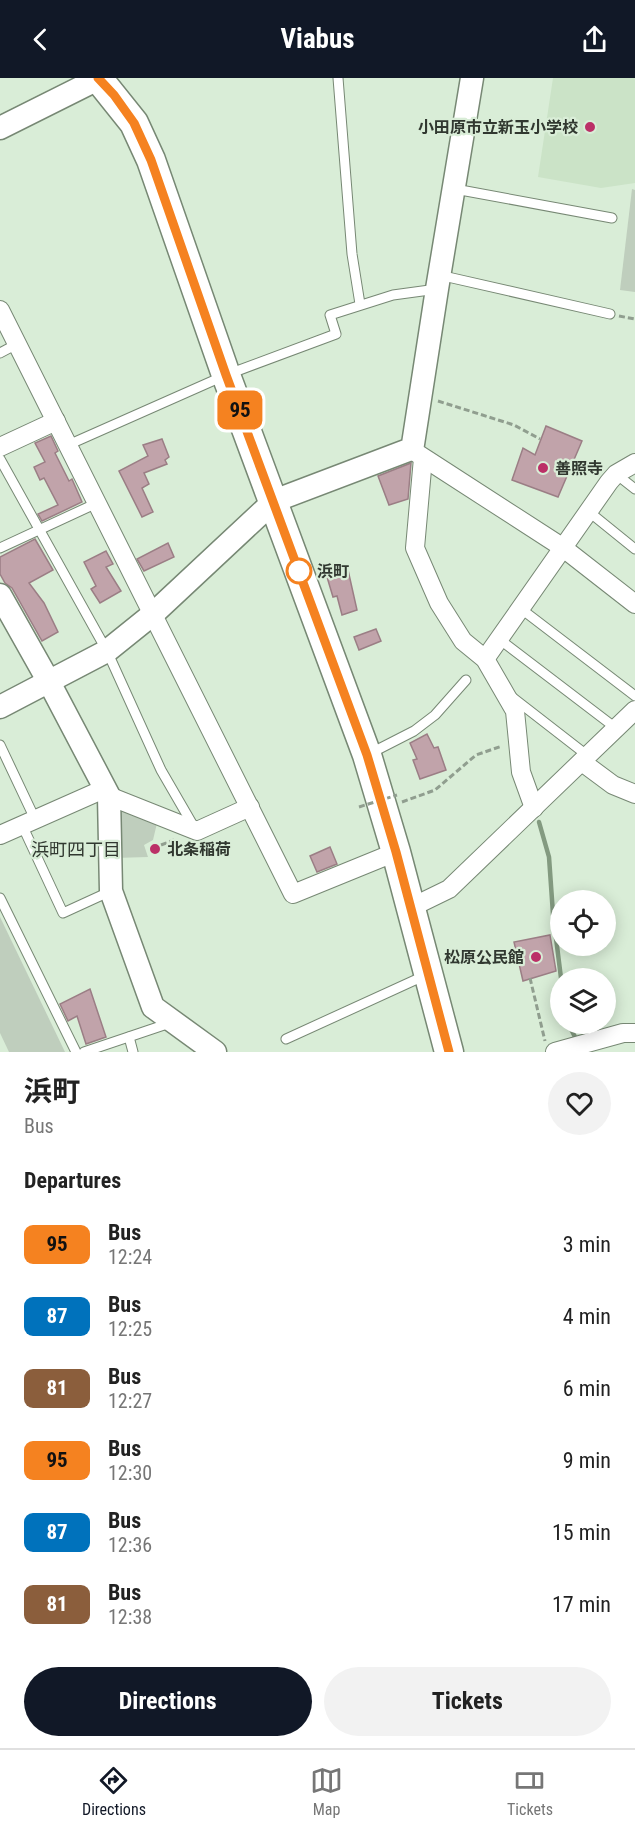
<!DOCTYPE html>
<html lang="en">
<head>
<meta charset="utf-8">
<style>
	:root { --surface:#fff; --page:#f2f2f2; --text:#222; --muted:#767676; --line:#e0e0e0; --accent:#111827 }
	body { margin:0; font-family:"Roboto Condensed","Noto Sans JP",sans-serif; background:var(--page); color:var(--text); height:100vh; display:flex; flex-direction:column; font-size:22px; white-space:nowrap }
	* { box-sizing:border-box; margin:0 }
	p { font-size:20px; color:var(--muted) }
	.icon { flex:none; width:33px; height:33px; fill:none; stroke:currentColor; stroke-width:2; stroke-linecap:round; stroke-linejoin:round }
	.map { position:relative; height:974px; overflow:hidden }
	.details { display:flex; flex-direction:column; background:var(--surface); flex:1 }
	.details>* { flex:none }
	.badge { padding:0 12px; border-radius:9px; font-size:21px; line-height:39px }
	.buttons { position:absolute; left:550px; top:812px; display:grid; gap:12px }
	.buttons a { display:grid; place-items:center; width:66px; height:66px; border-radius:50%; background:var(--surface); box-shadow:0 3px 15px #0003; font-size:30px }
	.map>.badge { position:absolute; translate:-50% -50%; box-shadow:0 0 0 3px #fff }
	h2 { padding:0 24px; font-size:22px; line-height:54px }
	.round { display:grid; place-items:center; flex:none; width:63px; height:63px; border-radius:32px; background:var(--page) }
	.overview { display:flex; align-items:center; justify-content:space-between; height:102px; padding:0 24px }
	h1 { font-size:28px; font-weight:700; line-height:45px }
	.primary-button { display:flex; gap:12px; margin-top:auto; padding:12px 24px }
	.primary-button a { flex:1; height:69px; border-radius:36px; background:var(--accent); color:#fff; font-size:24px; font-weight:700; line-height:69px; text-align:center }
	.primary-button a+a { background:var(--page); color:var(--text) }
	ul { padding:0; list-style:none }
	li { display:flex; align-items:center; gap:18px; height:72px; padding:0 24px }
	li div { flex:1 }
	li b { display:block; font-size:22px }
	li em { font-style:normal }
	li .badge { min-width:66px; font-weight:700; text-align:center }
	header { display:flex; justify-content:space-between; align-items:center; height:78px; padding:0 24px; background:var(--accent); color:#fff; font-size:27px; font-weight:700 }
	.menu { display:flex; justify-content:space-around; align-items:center; height:84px; border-top:2px solid var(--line); background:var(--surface); font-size:16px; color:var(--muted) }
	.menu a { display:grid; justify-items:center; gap:3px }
	.menu .current { color:var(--accent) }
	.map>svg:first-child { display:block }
</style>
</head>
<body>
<header><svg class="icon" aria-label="back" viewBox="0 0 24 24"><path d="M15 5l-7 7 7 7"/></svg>Viabus<svg class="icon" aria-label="share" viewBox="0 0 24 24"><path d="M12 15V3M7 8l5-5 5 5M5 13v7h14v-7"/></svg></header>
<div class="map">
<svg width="635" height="974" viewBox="0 0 635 974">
	<rect width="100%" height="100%" fill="#d9edd7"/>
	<!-- built -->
	<path fill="#cbe3c7" d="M 553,0 L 635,0 L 635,105 L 601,110 L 538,99 Z"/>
	<!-- green -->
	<g fill="#bfcebd">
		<path d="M 632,111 L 635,112 L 635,214 L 620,212 Z"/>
		<path d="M 113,723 L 158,741 L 153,762 L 144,767 L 148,779 L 114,780 Z"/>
		<path d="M 0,839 L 65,974 L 9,974 L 0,955 Z"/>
	</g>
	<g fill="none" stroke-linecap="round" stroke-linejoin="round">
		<!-- stream -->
		<g stroke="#839a80" stroke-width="4.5">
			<path d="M 539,744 L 549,779 L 553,836 L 561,900"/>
			<path d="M 568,945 L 577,963"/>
		</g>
	</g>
	<!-- building -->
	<g fill="#c1a3aa" stroke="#9b7e85" stroke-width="1.5">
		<path d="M 546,348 L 582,363 L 558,419 L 512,402 L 523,370 L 535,377 Z"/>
		<path d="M 51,358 L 58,373 L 55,375 L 69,403 L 72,401 L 82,424 L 42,443 L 38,436 L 58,427 L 44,400 L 40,402 L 34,389 L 45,384 L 35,365 Z"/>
		<path d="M 162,361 L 169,379 L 165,382 L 167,386 L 144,395 L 149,406 L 142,410 L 153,434 L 142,439 L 119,393 L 148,378 L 143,367 Z"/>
		<path d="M 411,385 L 408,421 L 389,427 L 378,398 Z"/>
		<path d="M 35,461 L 53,492 L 29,505 L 44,525 L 58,554 L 42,563 L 12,510 L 5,505 L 0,496 L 0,479 Z"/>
		<path d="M 168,465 L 174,479 L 144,493 L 137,481 Z"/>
		<path d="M 106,473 L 113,486 L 106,489 L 121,513 L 100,525 L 91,511 L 96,508 L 84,484 Z"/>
		<path d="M 348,492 L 357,532 L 342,537 L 337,518 L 333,519 L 327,499 Z"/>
		<path d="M 376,551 L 381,563 L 359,572 L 354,559 Z"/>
		<path d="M 427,656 L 434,670 L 438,669 L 446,692 L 420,701 L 413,682 L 417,681 L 410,665 Z"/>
		<path d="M 330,769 L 337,786 L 317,794 L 310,778 Z"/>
		<path d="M 550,857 L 556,893 L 523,903 L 514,864 Z"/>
		<path d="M 90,911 L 106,959 L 86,966 L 77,938 L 68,943 L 60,926 Z"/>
	</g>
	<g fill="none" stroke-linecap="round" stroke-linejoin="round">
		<defs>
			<g id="service">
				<path d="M 338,0 L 352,176 L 360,226"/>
				<path d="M 455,111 L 612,140"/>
				<path d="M 439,197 L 610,236"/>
				<path d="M 0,275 L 17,266"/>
				<path d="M 68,367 L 226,297 L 336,256 L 330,237 L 393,217 L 437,211"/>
				<path d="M 0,381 L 107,573 L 161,692 L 194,749"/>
				<path d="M 616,396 L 635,411"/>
				<path d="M 588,433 L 635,471"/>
				<path d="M 0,470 L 97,425"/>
				<path d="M 520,530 L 635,618"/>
				<path d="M 499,561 L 617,651"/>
				<path d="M 512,619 L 588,678"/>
				<path d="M 0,667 L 35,741"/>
				<path d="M 369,676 L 414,653 L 435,637 L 466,602"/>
				<path d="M 22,747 L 63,835 L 111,813"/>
				<path d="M 0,820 L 76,974"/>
				<path d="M 129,959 L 133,974"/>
				<path d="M 286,961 L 426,897"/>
				<path d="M 84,974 L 170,945"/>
			</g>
			<g id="minor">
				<path d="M 0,232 L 293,816 L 396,774"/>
				<path d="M 0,369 L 56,343"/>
				<path d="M 415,374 L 562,469 L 635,526"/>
				<path d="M 423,380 L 415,470 L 439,525 L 463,563 L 485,581 L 515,633 L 521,694 L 534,730"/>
				<path d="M 485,581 L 609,404 L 616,396 L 635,385"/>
				<path d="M 582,684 L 613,707 L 635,716"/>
				<path d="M 109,718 L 197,753 L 250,729"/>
				<path d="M 0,757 L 104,711"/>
				<path d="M 410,830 L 449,811 L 635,632"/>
				<path d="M 555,974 L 623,955 L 635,955"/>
			</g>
			<g id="tertiary">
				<path d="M 0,50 L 100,0"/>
				<path d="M 0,517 L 49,604 L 109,718 L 111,813 L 153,929 L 215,974"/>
				<path d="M 0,629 L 107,573 L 153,536 L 274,423 L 411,371 L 413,366 L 437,211 L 472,0"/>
			</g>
			<path id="trunk" d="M 98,0 L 134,45 L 151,82 L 226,297 L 367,677 L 396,774 L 449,974"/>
		</defs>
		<!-- service casing -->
		<use href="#service" stroke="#778874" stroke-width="11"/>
		<!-- minor casing -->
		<use href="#minor" stroke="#778874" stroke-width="20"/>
		<!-- tertiary casing -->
		<use href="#tertiary" stroke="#778874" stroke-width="25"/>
		<!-- trunk casing -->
		<use href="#trunk" stroke="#778874" stroke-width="31"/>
		<!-- path -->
		<g stroke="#909e8f" stroke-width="3" stroke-dasharray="6 3" stroke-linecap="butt">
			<path d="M 619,238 L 635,241"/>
			<path d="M 438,323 L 514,347 L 540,361"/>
			<path d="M 402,724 L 435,712 L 476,677 L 502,668"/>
			<path d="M 161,767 L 174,762"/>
			<path d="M 530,900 L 545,963"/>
		</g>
		<!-- service -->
		<use href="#service" stroke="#fff" stroke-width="9"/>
		<!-- minor -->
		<use href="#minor" stroke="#fff" stroke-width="18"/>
		<!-- tertiary -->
		<use href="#tertiary" stroke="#fff" stroke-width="22"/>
		<!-- trunk -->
		<use href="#trunk" stroke="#fff" stroke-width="28"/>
		<!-- path-bridge -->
		<path stroke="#909e8f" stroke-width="3" stroke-dasharray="6 3" stroke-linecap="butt" d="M 359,729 L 397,717"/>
	</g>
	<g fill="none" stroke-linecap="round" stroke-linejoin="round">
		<defs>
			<path id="line" d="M 98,0 L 114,17 L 134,45 L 151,82 L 226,297 L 367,677 L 396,774 L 449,974"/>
		</defs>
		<!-- line casing -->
		<use href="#line" stroke="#fff" stroke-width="14"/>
		<!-- line -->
		<use href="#line" stroke="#f58220" stroke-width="9"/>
	</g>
	<!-- markers -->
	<g fill="#bb3067" stroke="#d9edd7" stroke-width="2">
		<circle cx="590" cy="49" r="6"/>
		<circle cx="543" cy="390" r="6"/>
		<circle cx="155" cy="771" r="6"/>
		<circle cx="536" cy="879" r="6"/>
	</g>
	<circle fill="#fff" stroke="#f58220" stroke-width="3" cx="299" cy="493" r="12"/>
	<g text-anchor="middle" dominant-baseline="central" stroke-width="4.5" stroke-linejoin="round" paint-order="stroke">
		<!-- poi labels -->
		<g font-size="16" font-weight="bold" fill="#313830" stroke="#d9edd7" text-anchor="end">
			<text x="578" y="49">小田原市立新玉小学校</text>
			<text x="555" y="390" text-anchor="start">善照寺</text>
			<text x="167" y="771" text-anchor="start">北条稲荷</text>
			<text x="524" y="879">松原公民館</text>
		</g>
		<!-- stop labels -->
		<g font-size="16" font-weight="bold" fill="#313830" stroke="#d9edd7" text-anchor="start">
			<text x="317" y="493">浜町</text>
		</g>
		<!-- neighbourhood labels -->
		<g font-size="18" fill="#313830" stroke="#d9edd7">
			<text x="76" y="771">浜町四丁目</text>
		</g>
	</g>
</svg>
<div class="buttons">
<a><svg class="icon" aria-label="locate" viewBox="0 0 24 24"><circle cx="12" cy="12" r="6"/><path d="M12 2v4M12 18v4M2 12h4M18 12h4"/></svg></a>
<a><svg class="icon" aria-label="layers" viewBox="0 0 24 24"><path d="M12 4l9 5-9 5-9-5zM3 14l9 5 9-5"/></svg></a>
</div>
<b class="badge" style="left:240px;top:332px;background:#f58220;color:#111">95</b>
</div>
<section class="details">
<div class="overview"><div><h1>浜町</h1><p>Bus</p></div><a class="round"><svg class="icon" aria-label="heart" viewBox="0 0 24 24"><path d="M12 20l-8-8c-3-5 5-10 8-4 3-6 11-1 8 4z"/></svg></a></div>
<h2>Departures</h2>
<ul>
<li><span class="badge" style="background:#f58220;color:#111">95</span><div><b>Bus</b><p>12:24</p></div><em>3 min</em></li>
<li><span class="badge" style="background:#0072bc;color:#fff">87</span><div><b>Bus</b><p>12:25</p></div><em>4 min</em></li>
<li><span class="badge" style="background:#8b5e3c;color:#fff">81</span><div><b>Bus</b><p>12:27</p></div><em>6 min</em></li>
<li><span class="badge" style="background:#f58220;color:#111">95</span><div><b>Bus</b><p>12:30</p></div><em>9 min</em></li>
<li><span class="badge" style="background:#0072bc;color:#fff">87</span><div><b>Bus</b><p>12:36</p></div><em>15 min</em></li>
<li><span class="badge" style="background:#8b5e3c;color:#fff">81</span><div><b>Bus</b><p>12:38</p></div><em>17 min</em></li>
</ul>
<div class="primary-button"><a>Directions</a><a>Tickets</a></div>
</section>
<nav class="menu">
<a class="current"><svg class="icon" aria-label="directions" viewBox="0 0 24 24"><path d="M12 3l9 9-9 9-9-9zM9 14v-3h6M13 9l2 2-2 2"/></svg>Directions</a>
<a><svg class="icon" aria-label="map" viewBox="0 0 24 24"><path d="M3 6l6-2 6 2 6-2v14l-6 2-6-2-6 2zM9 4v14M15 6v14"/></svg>Map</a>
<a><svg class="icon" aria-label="tickets" viewBox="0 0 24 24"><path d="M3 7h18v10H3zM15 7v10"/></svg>Tickets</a>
</nav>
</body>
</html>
